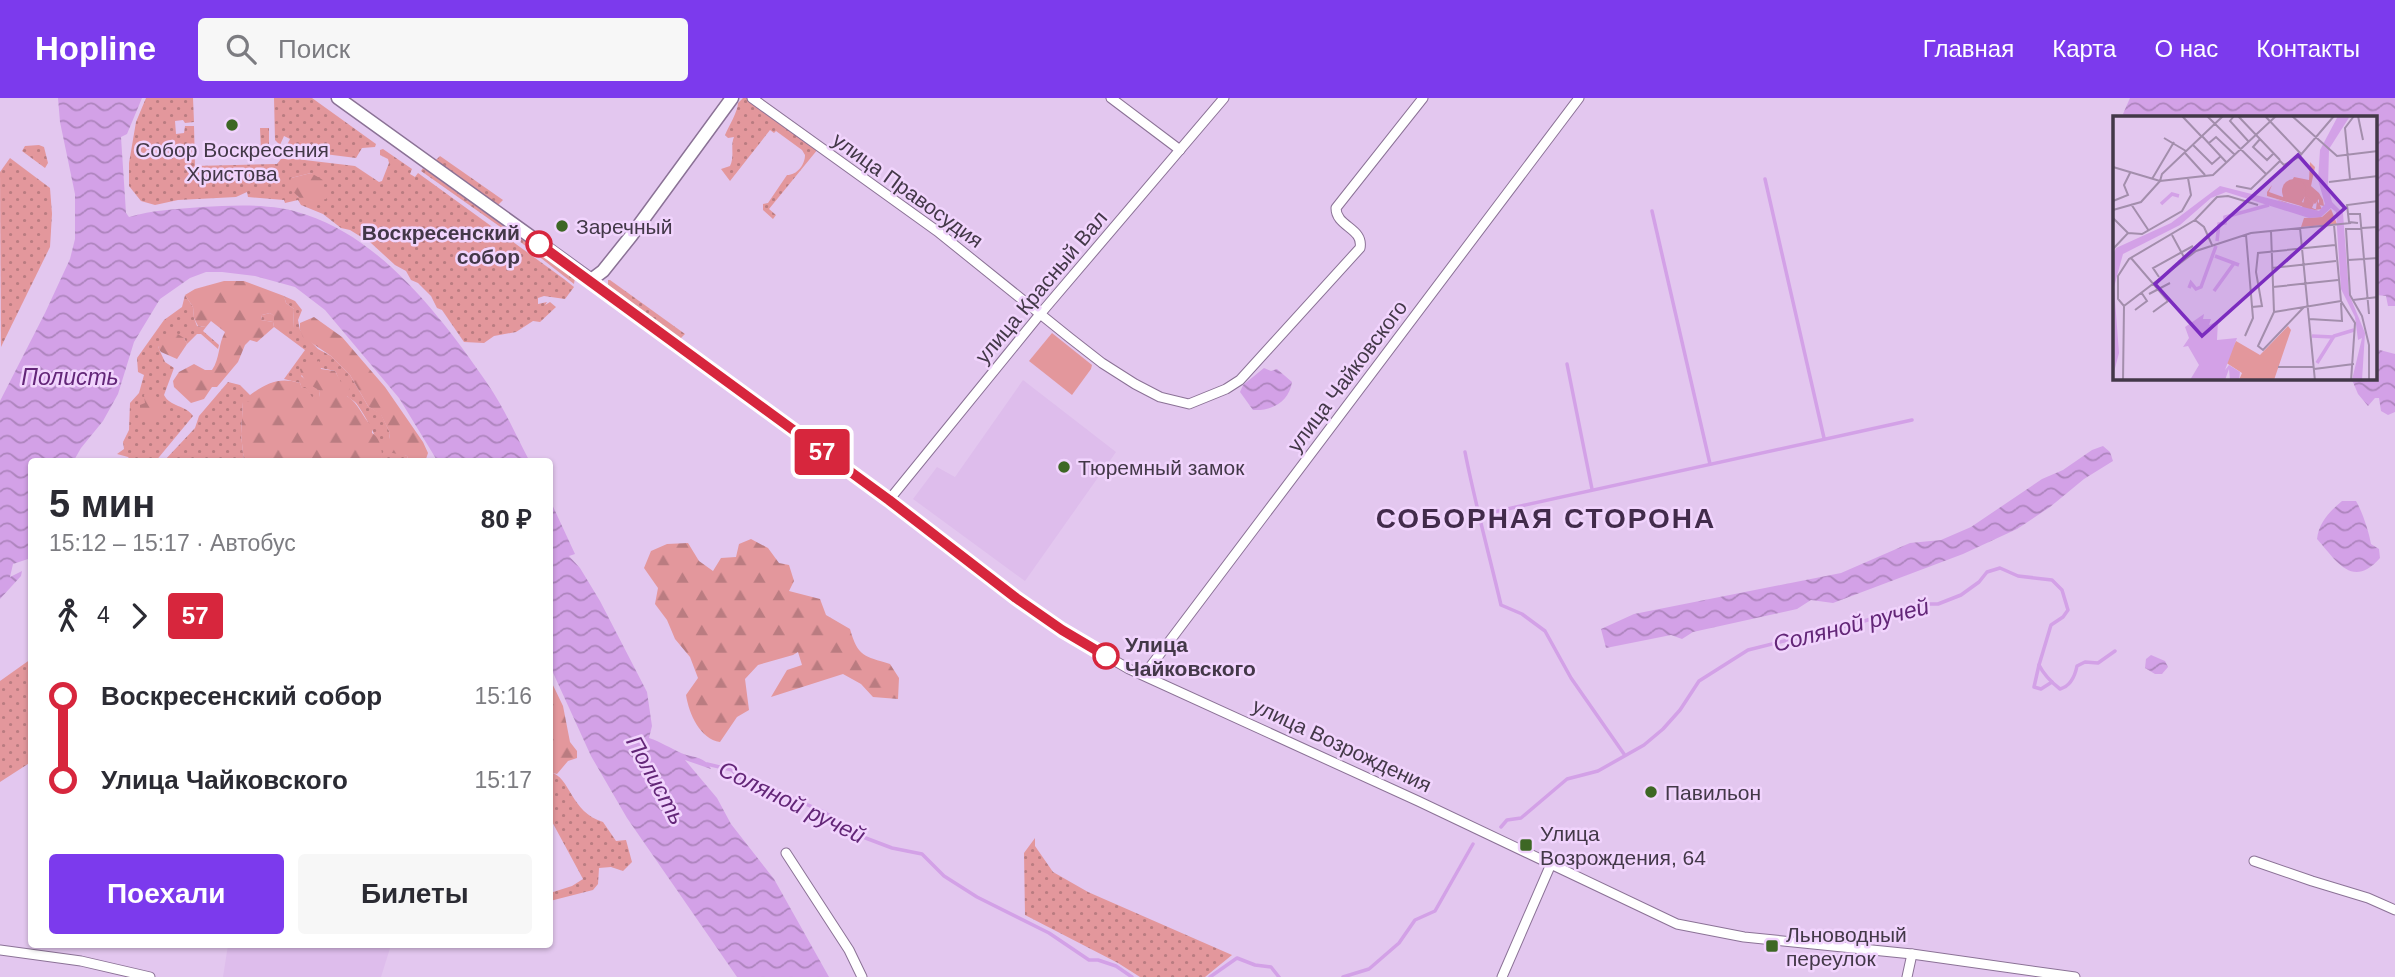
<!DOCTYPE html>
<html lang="ru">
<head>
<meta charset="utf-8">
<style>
	:root { --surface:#fff; --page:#f7f7f7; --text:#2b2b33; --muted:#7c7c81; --accent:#7c3aed }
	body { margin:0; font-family:Arial,sans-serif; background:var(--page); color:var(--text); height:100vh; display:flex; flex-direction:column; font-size:26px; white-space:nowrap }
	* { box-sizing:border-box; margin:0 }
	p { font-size:23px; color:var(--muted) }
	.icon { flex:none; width:38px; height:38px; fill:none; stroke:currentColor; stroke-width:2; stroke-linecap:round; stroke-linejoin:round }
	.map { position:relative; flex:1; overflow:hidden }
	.side { position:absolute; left:28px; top:360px; width:525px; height:490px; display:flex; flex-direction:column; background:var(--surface); border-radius:7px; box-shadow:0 2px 5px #0004 }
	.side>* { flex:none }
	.badge { padding:0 14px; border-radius:5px; font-size:24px; line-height:46px }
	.map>.badge { position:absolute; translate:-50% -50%; box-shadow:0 0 0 4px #fff }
	.legs { display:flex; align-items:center; gap:10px; height:77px; padding:0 21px; font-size:23px }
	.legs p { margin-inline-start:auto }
	.summary { display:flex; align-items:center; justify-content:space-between; height:119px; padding:0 21px }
	h1 { font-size:38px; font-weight:800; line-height:52px }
	.button { display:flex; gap:14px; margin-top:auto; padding:14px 21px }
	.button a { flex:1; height:80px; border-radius:7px; background:var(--accent); color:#fff; font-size:28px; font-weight:800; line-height:80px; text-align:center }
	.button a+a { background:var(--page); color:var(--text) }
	ul { padding:0 21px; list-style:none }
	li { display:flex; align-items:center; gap:24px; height:84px; font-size:26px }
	li i { display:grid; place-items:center; width:10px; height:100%; margin:0 9px; background:currentColor }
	li i::after { content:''; width:18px; height:18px; margin:-9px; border:5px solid; border-radius:50%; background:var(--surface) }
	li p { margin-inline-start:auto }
	li:first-child i { background:linear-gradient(#0000 50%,currentColor 0) }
	li:last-child i { background:linear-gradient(currentColor 50%,#0000 0) }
	header { display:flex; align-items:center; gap:42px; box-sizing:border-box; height:98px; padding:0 35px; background:var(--accent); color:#fff }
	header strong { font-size:33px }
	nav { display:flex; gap:38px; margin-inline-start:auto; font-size:24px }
	.search { width:490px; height:63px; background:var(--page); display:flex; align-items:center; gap:18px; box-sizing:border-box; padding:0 24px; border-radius:7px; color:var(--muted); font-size:26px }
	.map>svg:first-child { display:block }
</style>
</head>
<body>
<header>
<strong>Hopline</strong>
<div class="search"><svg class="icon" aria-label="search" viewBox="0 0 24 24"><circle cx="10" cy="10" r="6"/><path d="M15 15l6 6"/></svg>Поиск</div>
<nav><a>Главная</a><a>Карта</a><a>О нас</a><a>Контакты</a></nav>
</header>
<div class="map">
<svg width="2395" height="879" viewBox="0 0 2395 879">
	<defs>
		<pattern id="green-dots" width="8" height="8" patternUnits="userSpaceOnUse" patternTransform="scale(1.75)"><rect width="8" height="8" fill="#e3979c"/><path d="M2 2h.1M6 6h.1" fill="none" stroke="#ba7c81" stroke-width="1.8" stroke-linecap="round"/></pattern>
		<pattern id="forest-firs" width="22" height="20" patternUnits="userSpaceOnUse" patternTransform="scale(1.75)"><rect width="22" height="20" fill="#e3979c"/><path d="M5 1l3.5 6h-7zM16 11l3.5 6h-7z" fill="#ba7c81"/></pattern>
		<pattern id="water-waves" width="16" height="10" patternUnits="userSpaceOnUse" patternTransform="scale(1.75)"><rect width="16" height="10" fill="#d3a1e7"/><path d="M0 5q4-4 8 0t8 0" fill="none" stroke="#ad84bd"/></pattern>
	</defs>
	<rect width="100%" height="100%" fill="#e3c7ef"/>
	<!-- built -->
	<g fill="#debdec">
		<path d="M 1023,282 L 1116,354 L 1025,483 L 913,401 L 937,369 L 955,379 Z"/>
		<path d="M 228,847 L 391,847 L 381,879 L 223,879 Z"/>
	</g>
	<!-- green -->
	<g fill="url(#green-dots)" fill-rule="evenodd">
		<path d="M 146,0 L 193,0 L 194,24 L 185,25 L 183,22 L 175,23 L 176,36 L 184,35 L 185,28 L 194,28 L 195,68 L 277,66 L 281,61 L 296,61 L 355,68 L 379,84 L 382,83 L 389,65 L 388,61 L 380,57 L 380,52 L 383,51 L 412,71 L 410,76 L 415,79 L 418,75 L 564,181 L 574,189 L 565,201 L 544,198 L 538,200 L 538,206 L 547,204 L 545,207 L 550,204 L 556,209 L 540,224 L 533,223 L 516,234 L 494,238 L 484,245 L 464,244 L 442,212 L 437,210 L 431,198 L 418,185 L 411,182 L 406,173 L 395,167 L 371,145 L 350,132 L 341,130 L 323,116 L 301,107 L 298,102 L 285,105 L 284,102 L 248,99 L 247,94 L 236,99 L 178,102 L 155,107 L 141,103 L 129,88 L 129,65 L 136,24 ZM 311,75 L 321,87 L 298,99 L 291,80 Z"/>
		<path d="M 274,0 L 312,0 L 376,46 L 375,49 L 362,50 L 356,60 L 293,52 L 286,49 L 290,41 L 284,38 L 280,47 L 275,42 Z"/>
		<path d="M 743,0 L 748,0 L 818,51 L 769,111 L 776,117 L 773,121 L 763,112 L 763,106 L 768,105 L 787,77 C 797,77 805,67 805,57 L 802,52 L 776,33 L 774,35 L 770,32 L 730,83 L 721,71 L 730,68 C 735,58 730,48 734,39 L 728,40 L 725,37 C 729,28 738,13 738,5 Z"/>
		<path d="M 260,30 L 269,30 L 269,59 L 238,59 L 238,54 L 261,54 Z"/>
		<path d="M 39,47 L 44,49 L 48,65 L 45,70 L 22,53 L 25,48 Z"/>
		<path d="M 440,58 L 503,102 L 498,107 L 436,62 Z"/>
		<path d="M 10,60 L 50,90 L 52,116 L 50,149 L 1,249 L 0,74 Z"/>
		<path d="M 423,70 L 575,179 L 574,186 L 509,135 L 421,73 Z"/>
		<path d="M 608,182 L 610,182 L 685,236 L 680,241 L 608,187 Z"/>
		<path d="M 185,197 L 193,209 L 194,220 L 197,228 L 206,229 L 203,233 L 219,247 L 218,251 L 201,236 L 197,236 L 187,246 L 184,240 L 158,249 L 165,264 L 174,270 L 164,297 C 170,309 186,307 193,318 L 155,364 L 132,364 L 128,359 L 117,356 L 124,351 L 123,344 L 129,332 L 130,305 L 139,295 L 144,277 L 138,274 L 137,260 L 164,222 L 182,209 Z"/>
		<path d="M 284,198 L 295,203 L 302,212 L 298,222 L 300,232 L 318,251 L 331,258 L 350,277 L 368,308 L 381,316 L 390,335 L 389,341 L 399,355 L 407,358 L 409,364 L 381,364 C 385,352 364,315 356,305 C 353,302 350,301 347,298 C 342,292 339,280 335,273 L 311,268 L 301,278 L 320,293 L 319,300 L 314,303 L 306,291 L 302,291 L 300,285 L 284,281 L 305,252 L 274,229 L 273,224 L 261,222 L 262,217 L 270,215 L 293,230 L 294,211 L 286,205 Z"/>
		<path d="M 228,284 L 240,287 L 250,297 L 250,304 L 243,304 L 241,336 L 244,364 L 163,364 L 195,330 L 199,318 Z"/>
		<path d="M 31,561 L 31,664 L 0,684 L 0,583 Z"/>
		<path d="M 550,674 C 571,679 570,714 603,724 L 616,743 L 626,742 L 632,764 L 623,773 L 611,769 L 599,770 L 598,786 L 593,792 L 550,803 L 550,795 L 572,788 L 583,781 L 550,720 Z"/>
		<path d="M 1035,740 L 1035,748 L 1053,774 L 1088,794 L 1232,857 L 1205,879 L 1140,879 L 1118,865 L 1025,817 L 1024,755 Z"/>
	</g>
	<!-- forest -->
	<g fill="url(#forest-firs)">
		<path d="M 311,75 L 323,82 L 321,87 L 329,93 L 326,101 L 319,103 L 314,108 L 304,104 L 288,89 L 291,80 Z"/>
		<path d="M 224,183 L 244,183 L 284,198 L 286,205 L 294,211 L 293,230 L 292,233 C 286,234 278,229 274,224 L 274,218 L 270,215 L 262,217 L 261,222 L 273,224 L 274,229 L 257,244 L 250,242 L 245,247 L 238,264 L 217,289 L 212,289 L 204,301 L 191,305 L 174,289 L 173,283 L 179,274 L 194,266 L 205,272 L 212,272 C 220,261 218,246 225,234 L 211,223 L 206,229 L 198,228 L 194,220 L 193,209 L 185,197 L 195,191 Z"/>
		<path d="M 314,219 L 342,239 L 385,289 L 423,344 L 428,355 L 425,364 L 409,364 L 407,358 L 388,354 L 384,346 L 389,341 L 390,335 L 381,317 L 368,308 L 350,277 L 331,258 L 303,239 L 300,232 L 300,225 Z"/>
		<path d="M 176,235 L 184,240 L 187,246 L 177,261 L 161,254 L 158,250 L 167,237 Z"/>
		<path d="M 319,263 L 321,271 L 335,273 L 342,286 L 350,290 L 347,298 C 360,306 362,320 372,328 L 372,335 C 380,339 384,356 381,364 L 244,364 L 241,336 L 243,304 L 250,303 L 250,297 C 268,284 280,279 300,285 L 302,290 L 306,290 L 314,302 L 319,299 L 320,293 C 311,287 302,283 300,271 Z"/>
		<path d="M 146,294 L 156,298 L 162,305 C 160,315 157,320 147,323 L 140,317 L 140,307 L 145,305 L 144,297 Z"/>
		<path d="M 751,441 L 768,450 L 779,465 L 789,467 L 794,483 L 789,493 L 820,501 L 826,517 L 850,531 C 858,559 864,558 890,566 L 899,580 L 898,601 L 873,599 L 861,586 L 843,576 L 771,599 L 787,572 L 802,567 L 798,554 L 793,557 L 758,567 L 745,581 L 749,612 L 737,619 L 720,644 C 700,641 689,616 686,597 L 698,580 L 690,559 L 675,541 L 667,522 L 655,506 L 658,490 L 644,470 L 651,453 L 667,446 L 688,445 L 699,463 L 713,473 L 721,460 L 736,459 L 739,446 Z"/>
		<path d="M 550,581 L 563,608 L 570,644 L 577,653 L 577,660 L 568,663 L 557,676 L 550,674 Z"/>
	</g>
	<!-- pitch -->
	<path fill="#e3979c" d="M 1052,235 L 1092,267 L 1091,271 L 1072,297 L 1029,263 Z"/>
	<!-- water -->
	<g fill="url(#water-waves)">
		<path d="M 58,0 L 142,0 L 127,36 L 121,39 L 126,115 L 129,119 C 152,112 177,111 202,109 C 237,107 274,105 307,117 C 383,142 443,221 487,285 C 504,309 516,338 530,364 L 438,364 L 399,300 L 325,212 L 295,189 L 255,178 L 222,174 L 206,174 L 190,180 L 160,201 L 134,244 L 118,296 L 103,323 L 81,350 L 73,364 L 32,364 L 31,451 L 28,461 L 13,466 L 10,479 L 22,473 L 21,478 L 0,501 L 0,303 L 45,215 L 70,161 L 75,141 L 75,96 L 60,24 Z"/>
		<path d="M 2130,0 L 2395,0 L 2395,208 L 2388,208 L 2386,198 L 2376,197 L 2376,19 L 2125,19 L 2123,16 Z"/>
		<path d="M 2376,251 L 2395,256 L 2395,314 L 2388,317 L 2381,313 L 2379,300 L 2375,300 L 2368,308 L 2358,296 L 2353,284 L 2345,280 L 2376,280 Z"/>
		<path d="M 1264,270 L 1271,273 L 1277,271 L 1292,284 C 1289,304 1272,313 1253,312 L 1240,294 L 1243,287 Z"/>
		<path d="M 2103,348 L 2110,354 L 2113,363 L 2084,381 L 2050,409 L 2017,431 L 1963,456 L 1833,505 L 1811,502 L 1797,511 L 1693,534 L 1682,541 L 1671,537 L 1606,550 L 1601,531 L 1634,516 L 1841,475 L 1910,445 L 1941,442 L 1971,429 L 2042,381 L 2063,372 L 2092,352 Z"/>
		<path d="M 550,402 L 575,456 L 569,458 L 580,470 L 600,503 L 647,594 L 652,628 L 649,640 C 661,644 670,650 681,655 C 693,660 705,658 711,671 L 685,662 L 717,700 L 731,726 L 774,781 L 829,879 L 737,879 L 627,720 L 591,658 L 550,568 Z"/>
		<path d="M 2342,403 L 2356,403 C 2362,413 2369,434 2371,446 L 2379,451 L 2380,460 C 2352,492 2336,462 2317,441 C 2319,424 2330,413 2342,403 Z"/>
		<path d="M 2151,557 L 2165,563 L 2168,569 L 2162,576 L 2155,576 L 2145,570 L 2146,561 Z"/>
	</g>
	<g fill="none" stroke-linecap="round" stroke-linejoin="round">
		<!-- stream -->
		<g stroke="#d3a1e7" stroke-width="3.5">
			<path d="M 1765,81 L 1824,340"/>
			<path d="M 1652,113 L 1710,366"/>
			<path d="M 1567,266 L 1592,391"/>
			<path d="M 1465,354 C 1475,405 1489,456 1501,507 L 1522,516 L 1545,533 L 1571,580 L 1624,656"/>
			<path d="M 1480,417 L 1912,322"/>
			<path d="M 2039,567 L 2034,589 L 2041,591 L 2052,584"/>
			<path d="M 707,666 L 732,672 L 744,685 L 758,685 L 824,714 L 863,739 L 892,750 L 922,756 L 944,778 L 977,799 L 1049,835 L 1089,862 L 1098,862 L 1116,868 L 1132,879"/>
			<path d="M 1501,729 L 1507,722 L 1521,720 L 1567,681 L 1598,673 L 1644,647 L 1663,631 L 1680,612 L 1699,583 L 1748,552 L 1861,524 L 1920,506 L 1938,506 L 1961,497 L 1979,484 L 1987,474 L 2000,470 L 2018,478 L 2052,482 L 2062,492 L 2068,512 L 2063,519 L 2051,527 L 2039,567 C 2044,577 2051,584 2060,591 C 2071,588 2075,578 2077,568 L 2085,564 L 2098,565 L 2115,553"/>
			<path d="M 1210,879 L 1237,860 L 1255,867 L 1271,869 L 1279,879"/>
			<path d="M 1343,879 L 1369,871 L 1399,845 L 1415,822 L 1435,813 L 1473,746"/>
		</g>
		<defs>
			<g id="street">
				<path d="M 752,0 L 937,133 L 1070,240 L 1102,265 L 1135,286 L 1160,299 L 1189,306 L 1226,291 L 1240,282 L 1360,150 C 1364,130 1336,129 1336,110 L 1423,0"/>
				<path d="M 1111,0 L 1180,52"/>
				<path d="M 591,182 L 889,402 L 1016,500 L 1062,532 L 1129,571 L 1418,703 L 1677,826 L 1744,839 L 1912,856 L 2075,879"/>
				<path d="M 889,402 L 1041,215 L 1224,0"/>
				<path d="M 1144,577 L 1579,0"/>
				<path d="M 786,755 L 849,852 L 862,879"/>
				<path d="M 2254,763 L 2312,783 L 2368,800 L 2395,812"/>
				<path d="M 0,852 L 81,863 L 150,879"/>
				<path d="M 1502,879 L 1551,766"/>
				<path d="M 1907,879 L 1912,856"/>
			</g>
			<path id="secondary" d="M 338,0 L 591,182 L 603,173 L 631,138 L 732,0"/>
		</defs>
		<!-- street casing -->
		<use href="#street" stroke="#8b7296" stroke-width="11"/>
		<!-- secondary casing -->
		<use href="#secondary" stroke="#8b7296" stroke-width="15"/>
		<!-- street -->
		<use href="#street" stroke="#fff" stroke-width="9"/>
		<!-- secondary -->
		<use href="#secondary" stroke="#fff" stroke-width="12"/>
	</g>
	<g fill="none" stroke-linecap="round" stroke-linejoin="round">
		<defs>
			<path id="line-1" d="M 539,146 L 889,402 L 1016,500 L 1062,532 L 1106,558"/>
		</defs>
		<!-- line-1 casing -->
		<use href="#line-1" stroke="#fff" stroke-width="16"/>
		<!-- line-1 -->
		<use href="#line-1" stroke="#d7263d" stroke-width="10"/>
	</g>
	<!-- markers -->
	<g fill="#3d6724" stroke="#f1d4fd" stroke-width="2.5">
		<circle cx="232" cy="27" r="7"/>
		<circle cx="562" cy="128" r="7"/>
		<circle cx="1064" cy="369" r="7"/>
		<circle cx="1651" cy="694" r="7"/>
		<rect x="1519" y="740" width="14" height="14" rx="3.5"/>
		<rect x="1765" y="841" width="14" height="14" rx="3.5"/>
	</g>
	<g fill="#fff" stroke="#d7263d" stroke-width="3.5">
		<circle cx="539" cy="146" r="12"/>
		<circle cx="1106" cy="558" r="12"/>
	</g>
	<g text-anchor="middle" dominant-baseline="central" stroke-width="5" stroke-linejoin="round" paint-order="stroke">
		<!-- poi labels -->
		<g font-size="21" fill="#433848" stroke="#f1d4fd" text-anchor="start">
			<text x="232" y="51" text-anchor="middle">Собор Воскресения<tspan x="232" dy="24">Христова</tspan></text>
			<text x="576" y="128">Заречный</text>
			<text x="1078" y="369">Тюремный замок</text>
			<text x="1665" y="694">Павильон</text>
			<text x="1540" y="735">Улица<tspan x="1540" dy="24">Возрождения, 64</tspan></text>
			<text x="1786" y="836">Льноводный<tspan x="1786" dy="24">переулок</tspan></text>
		</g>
		<!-- street labels -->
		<g font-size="21" fill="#433848" stroke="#f1d4fd">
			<text transform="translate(908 92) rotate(36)">улица Правосудия</text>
			<text transform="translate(1041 189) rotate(-50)">улица Красный Вал</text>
			<text transform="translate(1347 278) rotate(-53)">улица Чайковского</text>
			<text transform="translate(1342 647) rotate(25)">улица Возрождения</text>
		</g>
		<!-- stop labels -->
		<g font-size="21" font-weight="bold" fill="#433848" stroke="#f1d4fd" text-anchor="end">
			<text x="520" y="134">Воскресенский<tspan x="520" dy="24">собор</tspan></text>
			<text x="1125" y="546" text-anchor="start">Улица<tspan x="1125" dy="24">Чайковского</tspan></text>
		</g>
		<!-- water labels -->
		<g font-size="23" font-style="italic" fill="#632678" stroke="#f1d4fd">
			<text x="70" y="279">Полисть</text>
			<text transform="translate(1851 527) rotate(-14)">Соляной ручей</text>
			<text transform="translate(656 682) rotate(61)">Полисть</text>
			<text transform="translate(792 704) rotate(26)">Соляной ручей</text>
		</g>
		<!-- district labels -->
		<g font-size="28" font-weight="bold" letter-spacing="2" fill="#422b4b" stroke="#f1d4fd">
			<text x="1546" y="420">СОБОРНАЯ СТОРОНА</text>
		</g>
	</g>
	<!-- overview -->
	<g transform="translate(2113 18)">
		<rect width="264" height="264" fill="#e3c7ef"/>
		<path d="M 197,46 L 202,51 L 198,70 L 206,77 L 210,84 L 211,90 L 206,89 L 206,83 L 202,88 L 192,80 L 189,86 L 205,95 L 154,80 L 154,76 L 159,69 L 156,76 L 170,81 L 181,61 L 196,64 ZM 218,93 L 224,108 L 188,111 L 191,102 L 209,101 Z" fill="#e3979c"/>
		<path d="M 192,79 L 201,87 L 198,94 L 203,93 L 204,84 L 209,93 L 192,95 L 162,83 L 189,92 Z" fill="#e3979c"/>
		<path d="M 175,210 L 178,214 L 161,264 L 126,264 L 129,257 L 112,246 L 123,225 L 147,239 Z" fill="#e3979c"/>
		<path d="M169 75a12 12 0 1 1 24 0a12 12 0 1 1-24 0Z" fill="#e3979c"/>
		<path d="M 225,0 L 237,0 L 216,33 L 215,70 L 219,86 L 230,97 L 236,178 L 252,217 L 249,264 L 239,264 L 249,222 L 245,224 L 242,201 L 228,173 L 223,96 L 218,92 L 208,101 L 196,102 L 113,76 L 98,82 L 67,109 L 10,138 L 1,171 L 6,237 L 0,260 L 0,138 L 3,132 L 58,107 L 107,70 L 206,95 L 212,88 L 205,64 L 207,34 ZM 91,198 L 90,203 L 98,203 L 96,209 L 105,205 L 104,224 L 124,222 L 112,254 L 116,249 L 127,256 L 126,264 L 117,264 L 116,253 L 112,264 L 77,264 L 86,249 L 75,230 L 70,231 L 76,222 L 72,211 Z" fill="#d3a1e7"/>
		<path fill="none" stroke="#d3a1e7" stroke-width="3.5" d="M 48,88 L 59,78 L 66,80M 104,125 L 106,108 L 112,107 L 112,101 L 156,89M 102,140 L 126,149M 76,172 L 78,167 L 83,173 L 88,171 L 103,130M 101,175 L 122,146M 199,220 L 220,221M 204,247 L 221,220 L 241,214"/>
		<path fill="none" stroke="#a38eac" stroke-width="2" d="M 69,0 L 89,21M 94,0 L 153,58M 121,0 L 117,5 L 136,26M 125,0 L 167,44M 152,0 L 189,39M 179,0 L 224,40 L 265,35M 245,0 L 250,24M 89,20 L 114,47M 51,22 L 73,35M 147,23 L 140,31 L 154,44 L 161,37M 96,27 L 103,21 L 122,39M 80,29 L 99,48 L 108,40M 72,37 L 92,59M 0,51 L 47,65 L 49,58 L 110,0M 39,63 L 61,26M 237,63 L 232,12 L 241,0M 216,66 L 265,60M 123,70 L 138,73 L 167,45 L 171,49 L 186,41 L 221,0M 0,85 L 15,79 L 11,69 L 17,57M 18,88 L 36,115M 0,94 L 28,86 L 47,65 L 100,59 L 163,0M 235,98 L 247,98 L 251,143 L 265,142M 0,102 L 15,117M 82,104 L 91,111 L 99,129M 245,107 L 236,106 L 234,89 L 265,85M 221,109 L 228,185 L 242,207 L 238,265M 187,112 L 202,265M 158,115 L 161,196 L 145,230 L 150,234 L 191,191M 59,119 L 72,143M 0,133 L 15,117 L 29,118 L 69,95 L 78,79 L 75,62M 18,142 L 55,185 L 40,196M 235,144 L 251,143 L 256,198M 159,152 L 223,145M 46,161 L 40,152 L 80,130M 160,171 L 225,164M 36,178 L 57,167M 240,184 L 265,181M 11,190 L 5,183 L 5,160 L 16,143 L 82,104 L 104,81 L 115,80 L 145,89M 139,191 L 149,190 L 143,156 L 145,137 L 222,129M 22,194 L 34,185 L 28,176M 161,196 L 228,185M 196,203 L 229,205 L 228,187M 132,220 L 140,202 L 133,119M 165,251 L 200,251M 201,253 L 241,248M 10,265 L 11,190 L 83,135 L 138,117 L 238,107M 256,265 L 256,229 L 249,200 L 237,179 L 233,113 L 265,111"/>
		<path fill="#7b2cbf" fill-opacity="0.15" stroke="#7b2cbf" stroke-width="3.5" d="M 185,39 L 232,92 L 89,220 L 42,168 Z"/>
		<rect width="264" height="264" fill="none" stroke="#433848" stroke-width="3.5"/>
	</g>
</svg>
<b class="badge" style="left:822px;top:354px;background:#d7263d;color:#fff">57</b>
<section class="side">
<div class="summary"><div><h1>5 мин</h1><p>15:12 – 15:17 · Автобус</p></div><b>80 ₽</b></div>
<div class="legs"><svg class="icon" aria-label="walk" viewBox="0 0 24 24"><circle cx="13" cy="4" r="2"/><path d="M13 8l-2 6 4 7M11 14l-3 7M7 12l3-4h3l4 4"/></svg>4<svg class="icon" aria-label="forward" viewBox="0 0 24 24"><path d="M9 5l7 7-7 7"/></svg><b class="badge" style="background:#d7263d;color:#fff">57</b></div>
<ul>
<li><i style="color:#d7263d"></i><b>Воскресенский собор</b><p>15:16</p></li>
<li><i style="color:#d7263d"></i><b>Улица Чайковского</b><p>15:17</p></li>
</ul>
<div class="button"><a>Поехали</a><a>Билеты</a></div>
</section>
</div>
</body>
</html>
